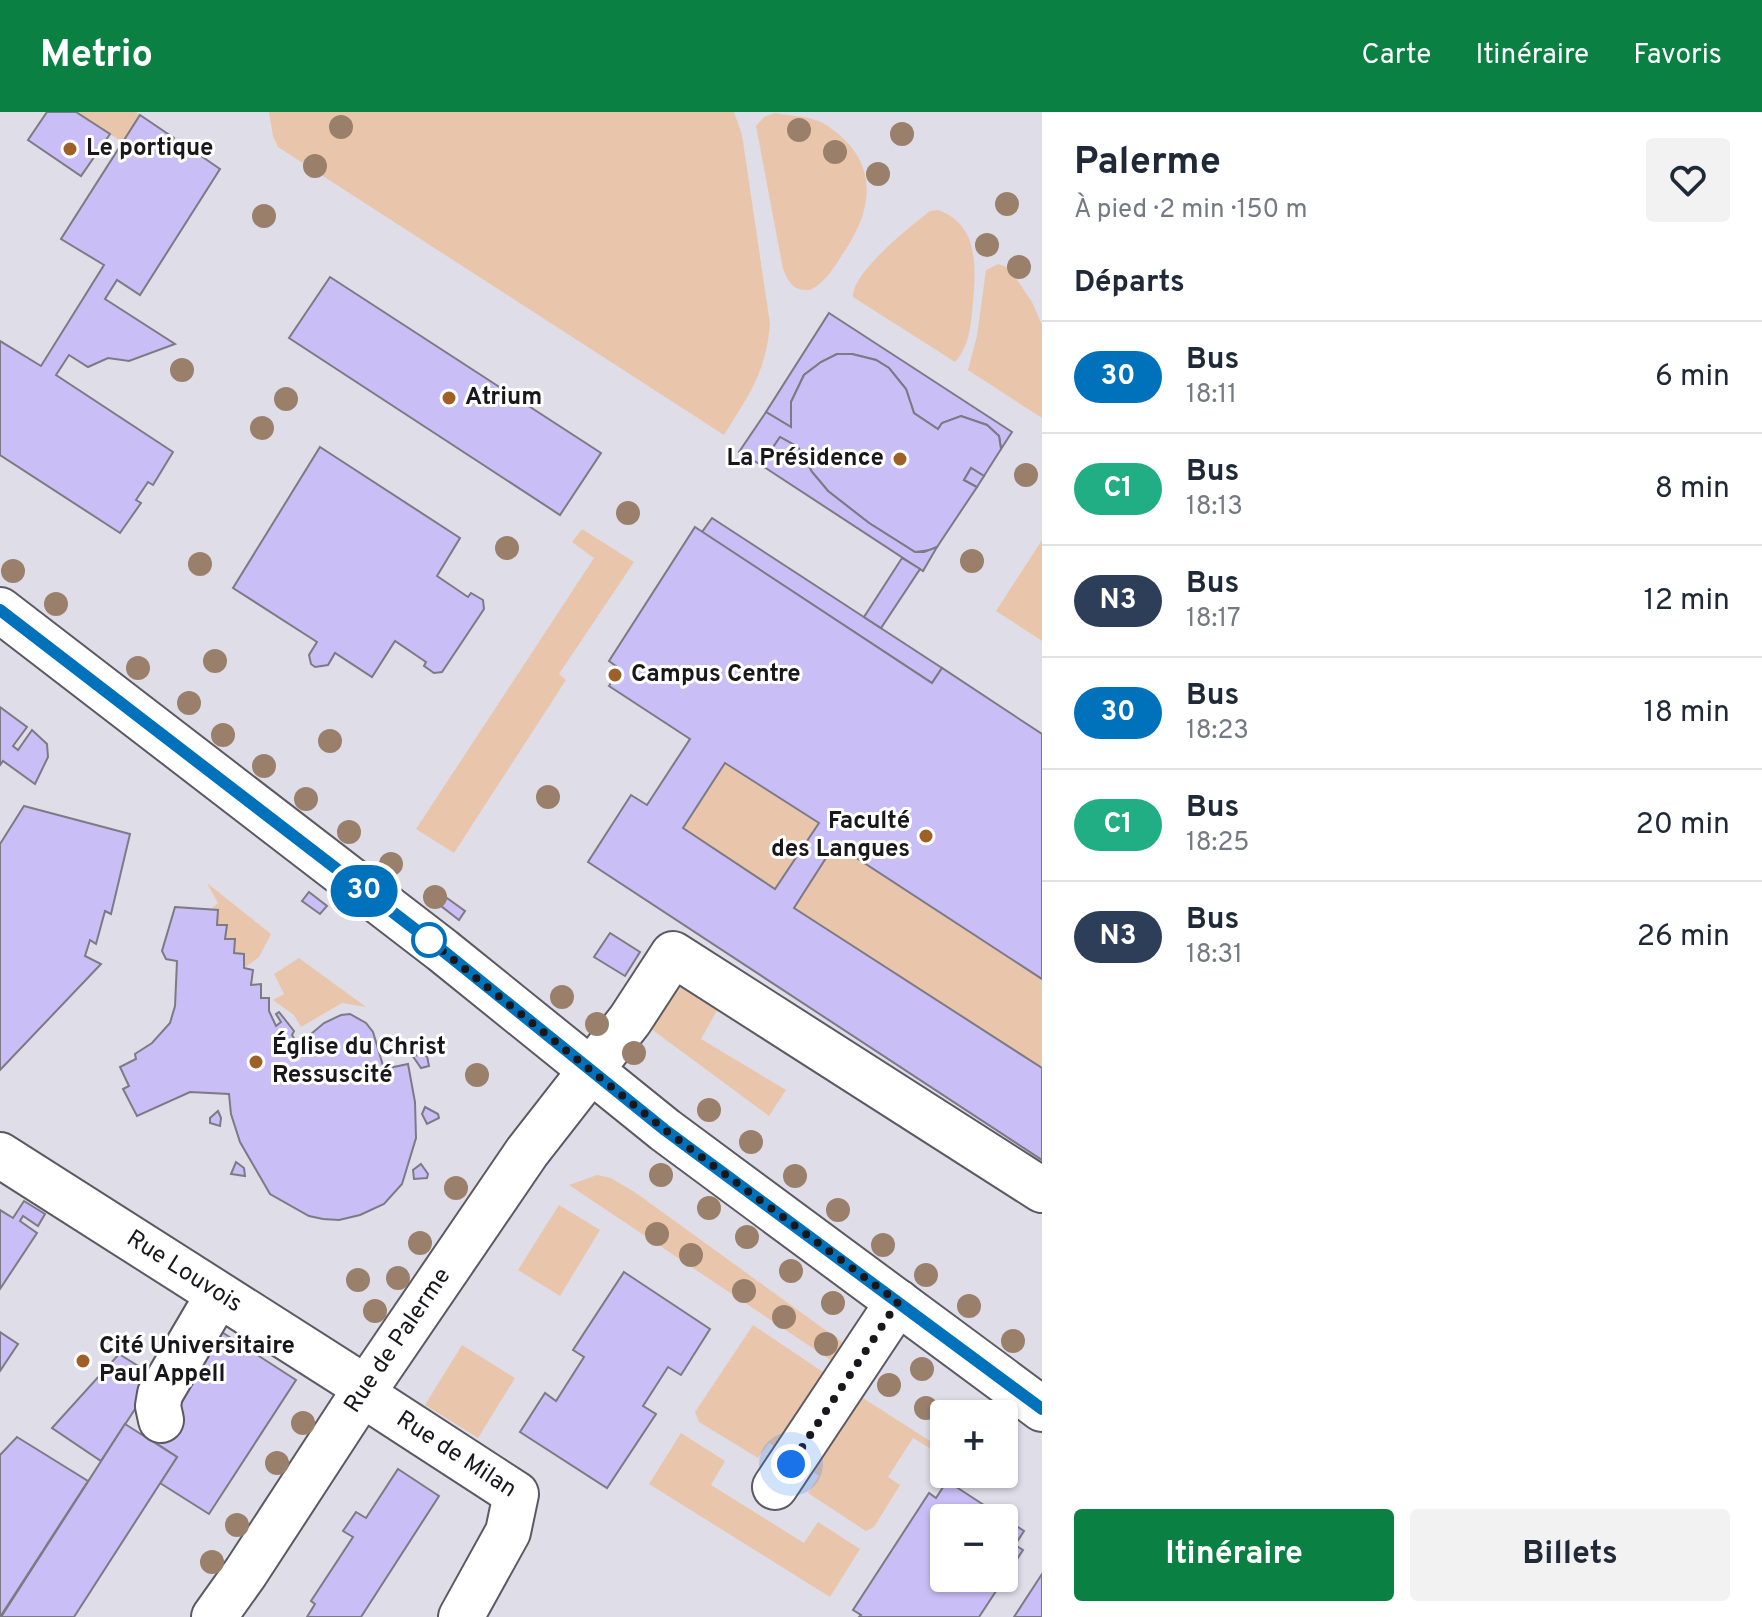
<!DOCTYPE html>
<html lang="fr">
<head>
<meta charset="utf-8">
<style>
	:root { --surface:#fff; --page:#f2f2f3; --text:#1f2937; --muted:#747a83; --line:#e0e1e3; --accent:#0b8043 }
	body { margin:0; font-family:Overpass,sans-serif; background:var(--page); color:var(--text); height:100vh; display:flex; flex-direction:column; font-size:30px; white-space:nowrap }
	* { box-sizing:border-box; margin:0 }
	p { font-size:26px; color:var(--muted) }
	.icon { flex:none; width:44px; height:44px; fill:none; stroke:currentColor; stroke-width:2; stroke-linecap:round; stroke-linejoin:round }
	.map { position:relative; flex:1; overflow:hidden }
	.panel { display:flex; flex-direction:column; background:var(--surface); width:720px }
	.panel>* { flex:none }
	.badge { padding:0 16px; border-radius:26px; font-size:28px; line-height:52px }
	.fabs { position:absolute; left:930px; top:1288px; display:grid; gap:16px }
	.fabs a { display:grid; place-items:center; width:88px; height:88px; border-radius:8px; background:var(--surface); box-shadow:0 2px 6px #0004; font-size:40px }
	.you { position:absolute; width:40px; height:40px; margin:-20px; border:6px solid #fff; border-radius:50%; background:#1a73e8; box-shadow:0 0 0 12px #1a73e833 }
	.map>.badge { position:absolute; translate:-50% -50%; box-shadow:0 0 0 4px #fff }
	h2 { padding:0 32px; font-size:30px; line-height:72px }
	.round { display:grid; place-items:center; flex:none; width:84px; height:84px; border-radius:8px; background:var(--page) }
	.headline { display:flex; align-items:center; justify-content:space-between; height:136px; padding:0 32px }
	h1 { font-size:38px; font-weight:700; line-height:60px }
	.cta { display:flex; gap:16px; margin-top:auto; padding:16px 32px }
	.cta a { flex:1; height:92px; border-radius:8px; background:var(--accent); color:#fff; font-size:32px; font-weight:700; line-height:92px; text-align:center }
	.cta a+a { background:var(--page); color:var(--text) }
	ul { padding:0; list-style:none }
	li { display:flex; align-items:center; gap:24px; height:112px; padding:0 32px; border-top:2px solid var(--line) }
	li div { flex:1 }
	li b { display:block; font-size:30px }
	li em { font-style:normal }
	li .badge { min-width:88px; font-weight:700; text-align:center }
	header { display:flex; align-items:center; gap:48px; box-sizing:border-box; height:112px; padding:0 40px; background:var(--accent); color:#fff }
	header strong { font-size:38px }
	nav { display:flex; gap:44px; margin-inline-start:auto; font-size:28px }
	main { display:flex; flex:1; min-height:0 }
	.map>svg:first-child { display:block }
</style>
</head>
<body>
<header>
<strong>Metrio</strong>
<nav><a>Carte</a><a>Itinéraire</a><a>Favoris</a></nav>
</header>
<main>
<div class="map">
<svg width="1042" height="1505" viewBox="0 0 1042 1505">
	<rect width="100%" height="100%" fill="#dfdde8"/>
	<!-- green -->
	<g fill="#e9c6ab">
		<path d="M 76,0 L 136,0 L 140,3 L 124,31 Z"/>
		<path d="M 269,0 L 734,0 L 742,23 L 770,212 C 766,260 749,283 724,323 L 278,35 L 273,24 Z"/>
		<path d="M 775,1 C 789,4 811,4 823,11 C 875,43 878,88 846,137 C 836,152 827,170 810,178 C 794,179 789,172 783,157 L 756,14 L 764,5 Z"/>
		<path d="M 938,98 C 979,112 976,156 973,190 C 971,211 970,234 955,250 L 853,185 C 852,160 911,114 930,99 Z"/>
		<path d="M 998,152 L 1009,156 L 1032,190 L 1042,213 L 1042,306 L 968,258 L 977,224 L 986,158 Z"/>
		<path d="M 582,417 L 634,450 L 559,562 L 566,568 L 454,741 L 416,717 L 594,446 L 572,430 Z"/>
		<path d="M 1042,428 L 1042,529 L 996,499 Z"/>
		<path d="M 725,651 L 819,711 L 775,777 L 683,716 Z"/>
		<path d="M 835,732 L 1042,867 L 1042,956 L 794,796 Z"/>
		<path d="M 207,771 L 271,822 L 259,845 L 244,856 L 244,842 L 234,841 L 234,827 L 225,827 L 217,813 L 218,799 L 210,798 L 218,791 Z"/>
		<path d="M 299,846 L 366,895 L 342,891 L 301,915 L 294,903 L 273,888 L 284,882 L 274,862 Z"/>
		<path d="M 685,869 L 729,877 L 701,927 L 786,978 L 769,1004 L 650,916 L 675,875 Z"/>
		<path d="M 597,1063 L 611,1066 L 636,1081 L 842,1230 L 832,1249 L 569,1073 Z"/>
		<path d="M 559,1093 L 600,1118 L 560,1184 L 518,1158 Z"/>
		<path d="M 753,1213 L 829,1264 L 780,1338 L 769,1331 L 758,1346 L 699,1310 L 695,1300 Z"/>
		<path d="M 462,1233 L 515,1266 L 478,1326 L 425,1293 Z"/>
		<path d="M 855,1281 L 941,1336 L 937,1341 L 913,1326 L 888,1365 L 900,1373 L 874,1415 L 866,1419 L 808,1381 L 819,1364 L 807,1356 Z"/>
		<path d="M 681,1321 L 725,1349 L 711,1373 L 804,1431 L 818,1410 L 860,1437 L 830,1485 L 649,1372 Z"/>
	</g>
	<!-- building -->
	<g fill="#c9bff6" stroke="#7c7a84" stroke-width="2" fill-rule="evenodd">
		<path d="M 47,0 L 76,0 L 110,22 L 81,64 L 28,28 Z"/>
		<path d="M 140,3 L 174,26 L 168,35 L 185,45 L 191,37 L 220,57 L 140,183 L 117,168 L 105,187 L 175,232 L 129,249 L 108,246 L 88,255 L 69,243 L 56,263 L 173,340 L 153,373 L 148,370 L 136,388 L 141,391 L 120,421 L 0,343 L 0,229 L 41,254 L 104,153 L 61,127 Z"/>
		<path d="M 330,165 L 601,341 L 560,403 L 289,226 Z"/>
		<path d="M 829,201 L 1012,320 L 1001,337 L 999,324 L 987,313 L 961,304 L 942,311 L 938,317 L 924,308 L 914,301 L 906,277 L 889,256 L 876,248 L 852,242 L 837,242 L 821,250 L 804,263 L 791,290 L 791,315 L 766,300 Z"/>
		<path d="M 837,242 L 852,242 L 876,248 L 889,256 L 906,277 L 914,301 L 938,317 L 942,311 L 961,304 L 987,313 L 999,324 L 1001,337 L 984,364 L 971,356 L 964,368 L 977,375 L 937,435 L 931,438 L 915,440 L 869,411 L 828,379 L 812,360 L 798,335 L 780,325 L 761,353 L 739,340 L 766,300 L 791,315 L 791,290 L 804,263 L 821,250 Z"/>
		<path d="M 780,325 L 798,335 L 812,360 L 828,379 L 869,411 L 915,440 L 924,440 L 937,435 L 923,459 L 761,353 Z"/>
		<path d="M 320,335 L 460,426 L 437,464 L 468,485 L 471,481 L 483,488 L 484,497 L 442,560 L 434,561 L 424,554 L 426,550 L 395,529 L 372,565 L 335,541 L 328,553 L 315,555 L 311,552 L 309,543 L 317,530 L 233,476 Z"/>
		<path d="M 971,356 L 984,364 L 977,375 L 964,368 Z"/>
		<path d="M 712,406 L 942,556 L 932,571 L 702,420 Z"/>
		<path d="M 695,415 L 932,571 L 942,556 L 1042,622 L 1042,867 L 835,732 L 794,796 L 1042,956 L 1042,1048 L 588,750 L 631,683 L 647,693 L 690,627 L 609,574 L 620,557 L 609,549 ZM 725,651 L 819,711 L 775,777 L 683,716 Z"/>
		<path d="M 902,446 L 920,457 L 881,516 L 864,505 Z"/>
		<path d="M 0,595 L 27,615 L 13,634 L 18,638 L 32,618 L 47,632 L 48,645 L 35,672 L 3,649 L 0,653 Z"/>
		<path d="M 24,694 L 130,722 L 111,802 L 105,799 L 96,832 L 90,828 L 85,844 L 101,852 L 0,958 L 0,732 Z"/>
		<path d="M 309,780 L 327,794 L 320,802 L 302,789 Z"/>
		<path d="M 447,786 L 465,799 L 459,808 L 441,794 Z"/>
		<path d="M 175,795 L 218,798 L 217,813 L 227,813 L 225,827 L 235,827 L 234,841 L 244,842 L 244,856 L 253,858 L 251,873 L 261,872 L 261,886 L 269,886 L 269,899 L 276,914 L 281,910 L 276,902 L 279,900 L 294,919 L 292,923 L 298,933 L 324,911 L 341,903 L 350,902 L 366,911 L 373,920 L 384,957 L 408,952 L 415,990 L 416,1026 L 402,1072 L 384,1092 L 360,1103 L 339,1108 L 323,1107 L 309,1104 L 270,1082 L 240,1030 L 231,1002 L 229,982 L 190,980 L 137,1004 L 123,977 L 129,974 L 120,955 L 136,947 L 135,942 L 152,931 L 170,911 L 175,894 L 177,849 L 166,847 L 162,839 Z"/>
		<path d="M 610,821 L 640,840 L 625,864 L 594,845 Z"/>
		<path d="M 412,943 L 427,944 L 429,954 L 421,956 Z"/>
		<path d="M 425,995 L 438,1002 L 439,1006 L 427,1012 L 422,1002 Z"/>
		<path d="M 218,999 L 221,1006 L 220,1014 L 210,1011 L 210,1006 Z"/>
		<path d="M 236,1050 L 244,1056 L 245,1064 L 231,1062 Z"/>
		<path d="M 421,1052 L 428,1062 L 427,1066 L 414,1067 L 413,1058 Z"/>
		<path d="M 24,1089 L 45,1102 L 38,1114 L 23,1104 L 20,1109 L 37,1121 L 0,1177 L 0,1098 L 13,1106 Z"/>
		<path d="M 624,1160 L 710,1217 L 681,1263 L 668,1255 L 643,1294 L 656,1302 L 607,1376 L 520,1320 L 545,1281 L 556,1289 L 584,1245 L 573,1238 Z"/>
		<path d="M 214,1215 L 296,1268 L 209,1402 L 160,1371 L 177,1345 L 144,1323 Z"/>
		<path d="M 0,1220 L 18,1232 L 0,1259 Z"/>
		<path d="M 119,1242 L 156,1265 L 101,1349 L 52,1316 Z"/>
		<path d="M 125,1312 L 177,1345 L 74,1505 L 1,1505 Z"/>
		<path d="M 17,1325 L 88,1369 L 0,1505 L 0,1343 Z"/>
		<path d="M 398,1357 L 439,1384 L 361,1505 L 307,1505 L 315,1492 L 311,1489 L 353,1425 L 343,1419 L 356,1400 L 366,1406 Z"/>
		<path d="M 947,1369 L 1024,1419 L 1015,1433 L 1023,1438 L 979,1505 L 859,1505 L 861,1503 L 853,1498 L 929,1381 L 936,1386 ZM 944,1406 L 1004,1406 L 1004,1466 L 944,1466 Z"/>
		<path d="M 1042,1462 L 1042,1505 L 1014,1505 Z"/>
	</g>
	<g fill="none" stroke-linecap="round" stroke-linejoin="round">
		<defs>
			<g id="minor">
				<path d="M 0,498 L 442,838 L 665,1018 L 1042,1297"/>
				<path id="s1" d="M 0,1043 L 366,1276"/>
				<path id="s2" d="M 362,1282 L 516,1382 L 508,1420 L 461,1505"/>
				<path d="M 161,1308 L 158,1294 L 160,1282 L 218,1183"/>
				<path d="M 775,1375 L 898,1190"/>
				<path id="s3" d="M 214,1505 L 246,1460 L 362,1282 L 527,1040 L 630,908 L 673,842 L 1042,1078"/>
			</g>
		</defs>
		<!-- minor casing -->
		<use href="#minor" stroke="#5b5a63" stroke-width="48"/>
		<!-- minor -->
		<use href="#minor" stroke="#fff" stroke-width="44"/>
	</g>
	<!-- trees -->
	<g fill="#9a806b">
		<circle cx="341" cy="15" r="12"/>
		<circle cx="799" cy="18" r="12"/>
		<circle cx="902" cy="22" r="12"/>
		<circle cx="835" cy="40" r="12"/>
		<circle cx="315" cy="54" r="12"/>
		<circle cx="878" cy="62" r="12"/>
		<circle cx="1007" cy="92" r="12"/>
		<circle cx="264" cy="104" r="12"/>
		<circle cx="987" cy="133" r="12"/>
		<circle cx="1019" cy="155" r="12"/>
		<circle cx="182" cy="258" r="12"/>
		<circle cx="286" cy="287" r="12"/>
		<circle cx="262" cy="316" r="12"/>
		<circle cx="1026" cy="363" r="12"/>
		<circle cx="628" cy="401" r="12"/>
		<circle cx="507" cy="436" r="12"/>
		<circle cx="972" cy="449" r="12"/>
		<circle cx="200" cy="452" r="12"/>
		<circle cx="13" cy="459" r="12"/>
		<circle cx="56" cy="492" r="12"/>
		<circle cx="215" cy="549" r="12"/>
		<circle cx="138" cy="556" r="12"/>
		<circle cx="189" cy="591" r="12"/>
		<circle cx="223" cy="623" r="12"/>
		<circle cx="330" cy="629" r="12"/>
		<circle cx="264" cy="654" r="12"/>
		<circle cx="548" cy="685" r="12"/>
		<circle cx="306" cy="687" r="12"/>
		<circle cx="349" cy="720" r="12"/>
		<circle cx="391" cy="752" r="12"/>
		<circle cx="435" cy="785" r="12"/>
		<circle cx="562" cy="885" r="12"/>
		<circle cx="597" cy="912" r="12"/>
		<circle cx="634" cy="941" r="12"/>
		<circle cx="477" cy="963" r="12"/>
		<circle cx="709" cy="998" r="12"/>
		<circle cx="751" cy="1030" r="12"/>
		<circle cx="661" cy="1063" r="12"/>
		<circle cx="795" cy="1064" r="12"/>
		<circle cx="456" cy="1076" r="12"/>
		<circle cx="709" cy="1096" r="12"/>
		<circle cx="838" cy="1098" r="12"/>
		<circle cx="657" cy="1122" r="12"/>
		<circle cx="747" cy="1125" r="12"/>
		<circle cx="420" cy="1131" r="12"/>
		<circle cx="883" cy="1133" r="12"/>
		<circle cx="691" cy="1143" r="12"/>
		<circle cx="791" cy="1159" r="12"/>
		<circle cx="926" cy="1163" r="12"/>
		<circle cx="398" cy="1166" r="12"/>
		<circle cx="358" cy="1168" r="12"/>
		<circle cx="744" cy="1179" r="12"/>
		<circle cx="833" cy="1191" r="12"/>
		<circle cx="969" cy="1194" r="12"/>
		<circle cx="375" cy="1199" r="12"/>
		<circle cx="784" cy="1205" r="12"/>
		<circle cx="1013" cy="1229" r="12"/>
		<circle cx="826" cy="1232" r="12"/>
		<circle cx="922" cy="1257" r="12"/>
		<circle cx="889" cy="1273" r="12"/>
		<circle cx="926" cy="1296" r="12"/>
		<circle cx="303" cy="1311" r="12"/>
		<circle cx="277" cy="1351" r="12"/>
		<circle cx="237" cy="1413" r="12"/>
		<circle cx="212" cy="1450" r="12"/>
	</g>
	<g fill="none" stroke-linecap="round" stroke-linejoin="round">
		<defs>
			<path id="line" d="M 0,498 L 442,838 L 665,1018 L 1042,1297"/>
		</defs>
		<!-- line casing -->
		<use href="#line" stroke="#fff" stroke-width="18"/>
		<!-- line -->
		<use href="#line" stroke="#0072bc" stroke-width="12"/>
		<!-- walk -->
		<path stroke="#18171b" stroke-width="8" stroke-dasharray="0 14.4" d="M 429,828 L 419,820 L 665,1018 L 898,1190 L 791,1352"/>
	</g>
	<!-- markers -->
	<g fill="#9f6027" stroke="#fff" stroke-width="3">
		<circle cx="70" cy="37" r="8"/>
		<circle cx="449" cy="286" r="8"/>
		<circle cx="900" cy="347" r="8"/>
		<circle cx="615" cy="563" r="8"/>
		<circle cx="926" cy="724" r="8"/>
		<circle cx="256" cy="950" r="8"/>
		<circle cx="83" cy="1249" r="8"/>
	</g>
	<circle fill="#fff" stroke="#0072bc" stroke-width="4" cx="429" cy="828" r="16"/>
	<g text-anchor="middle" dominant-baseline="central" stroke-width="6" stroke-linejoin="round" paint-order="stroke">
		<!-- poi labels -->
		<g font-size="24" font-weight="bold" fill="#18171b" stroke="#fff" text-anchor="start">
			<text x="86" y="37">Le portique</text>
			<text x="465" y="286">Atrium</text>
			<text x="884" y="347" text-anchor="end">La Présidence</text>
			<text x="631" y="563">Campus Centre</text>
			<text x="910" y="710" text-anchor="end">Faculté<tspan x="910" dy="28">des Langues</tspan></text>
			<text x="272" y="936">Église du Christ<tspan x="272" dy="28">Ressuscité</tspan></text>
			<text x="99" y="1235">Cité Universitaire<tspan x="99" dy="28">Paul Appell</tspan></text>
		</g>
		<!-- street labels -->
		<g font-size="24" fill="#18171b" stroke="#fff">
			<text stroke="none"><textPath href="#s1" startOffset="218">Rue Louvois</textPath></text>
			<text stroke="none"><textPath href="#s3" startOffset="332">Rue de Palerme</textPath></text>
			<text stroke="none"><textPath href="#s2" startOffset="112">Rue de Milan</textPath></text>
		</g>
	</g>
</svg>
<div class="fabs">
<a>+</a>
<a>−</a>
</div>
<div class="you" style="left:791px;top:1352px"></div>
<b class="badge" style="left:364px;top:779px;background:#0072bc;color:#fff">30</b>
</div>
<section class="panel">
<div class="headline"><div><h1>Palerme</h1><p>À pied · 2 min · 150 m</p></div><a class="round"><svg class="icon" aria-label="heart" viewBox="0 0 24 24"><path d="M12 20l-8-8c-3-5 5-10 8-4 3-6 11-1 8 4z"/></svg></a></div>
<h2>Départs</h2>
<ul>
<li><span class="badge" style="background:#0072bc;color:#fff">30</span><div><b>Bus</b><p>18:11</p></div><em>6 min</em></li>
<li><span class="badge" style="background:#22ae84;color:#fff">C1</span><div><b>Bus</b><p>18:13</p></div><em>8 min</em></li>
<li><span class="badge" style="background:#2d3e58;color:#fff">N3</span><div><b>Bus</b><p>18:17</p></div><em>12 min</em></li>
<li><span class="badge" style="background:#0072bc;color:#fff">30</span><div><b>Bus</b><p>18:23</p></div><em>18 min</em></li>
<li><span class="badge" style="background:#22ae84;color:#fff">C1</span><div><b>Bus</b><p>18:25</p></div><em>20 min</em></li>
<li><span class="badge" style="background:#2d3e58;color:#fff">N3</span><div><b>Bus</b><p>18:31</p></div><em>26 min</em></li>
</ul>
<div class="cta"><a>Itinéraire</a><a>Billets</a></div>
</section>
</main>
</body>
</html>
